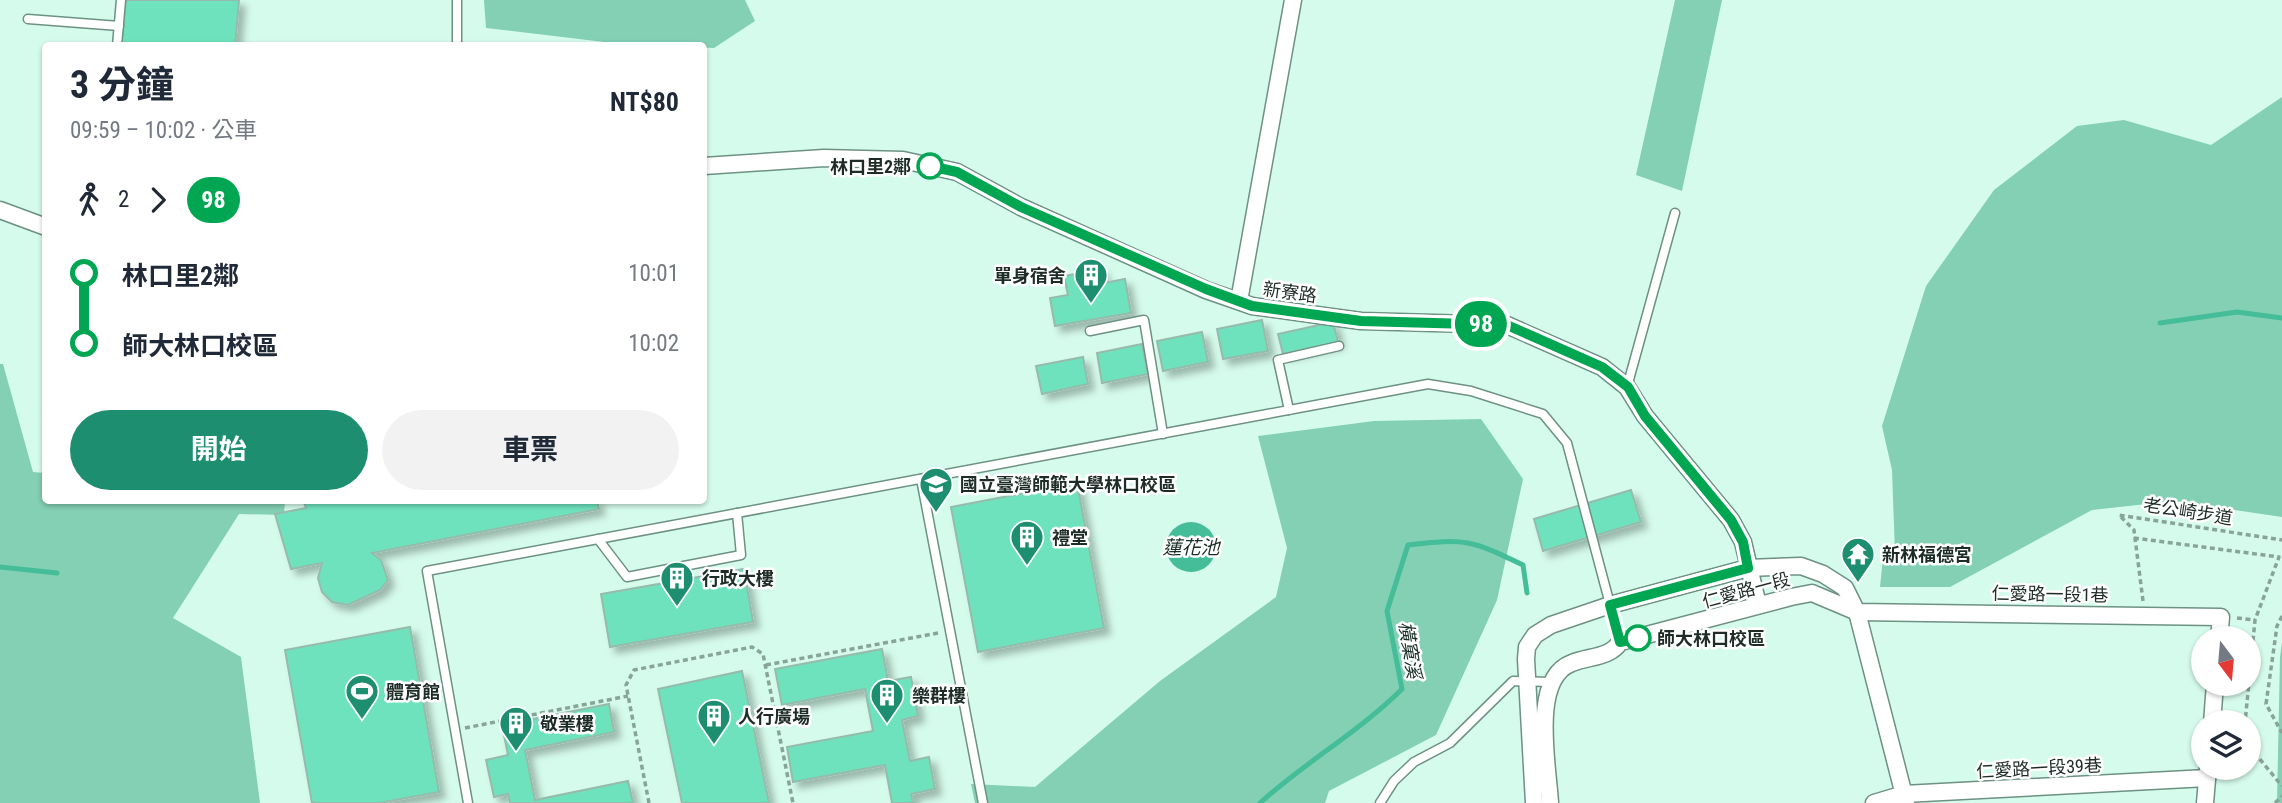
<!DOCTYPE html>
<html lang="zh-TW">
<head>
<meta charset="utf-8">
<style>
	:root { --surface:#fff; --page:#f2f2f3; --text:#1f2937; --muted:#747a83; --accent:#1d8e70 }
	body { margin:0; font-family:"Roboto Condensed","Noto Sans TC",sans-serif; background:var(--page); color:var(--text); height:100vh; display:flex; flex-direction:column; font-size:26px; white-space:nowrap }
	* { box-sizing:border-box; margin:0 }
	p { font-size:23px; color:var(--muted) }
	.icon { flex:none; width:38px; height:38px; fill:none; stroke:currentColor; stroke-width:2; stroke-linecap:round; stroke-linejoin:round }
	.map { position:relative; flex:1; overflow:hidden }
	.drawer { position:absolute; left:42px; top:42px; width:665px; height:462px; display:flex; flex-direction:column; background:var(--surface); border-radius:7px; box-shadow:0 2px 5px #0004 }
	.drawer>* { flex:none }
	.badge { padding:0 14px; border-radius:23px; font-size:24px; line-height:46px }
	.needle { width:46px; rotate:164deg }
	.buttons { position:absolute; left:2191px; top:626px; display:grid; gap:14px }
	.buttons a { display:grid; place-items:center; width:70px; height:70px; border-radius:50%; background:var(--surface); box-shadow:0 2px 5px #0004; font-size:35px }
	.map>.badge { position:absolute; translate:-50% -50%; box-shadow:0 0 0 4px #fff }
	.legs { display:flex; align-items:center; gap:10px; height:77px; padding:0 28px; font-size:23px }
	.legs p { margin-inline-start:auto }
	.head { display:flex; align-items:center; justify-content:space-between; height:119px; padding:0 28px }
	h1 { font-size:38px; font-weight:700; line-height:52px }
	.cta { display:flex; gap:14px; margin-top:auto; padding:14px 28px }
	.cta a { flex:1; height:80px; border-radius:42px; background:var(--accent); color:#fff; font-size:28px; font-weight:700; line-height:80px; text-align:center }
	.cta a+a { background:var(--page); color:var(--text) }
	ul { padding:0 28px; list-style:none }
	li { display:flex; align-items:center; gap:24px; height:70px; font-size:26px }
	li i { display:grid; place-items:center; width:10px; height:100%; margin:0 9px; background:currentColor }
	li i::after { content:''; width:18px; height:18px; margin:-9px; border:5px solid; border-radius:50%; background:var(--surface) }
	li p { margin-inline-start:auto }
	li:first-child i { background:linear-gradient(#0000 50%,currentColor 0) }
	li:last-child i { background:linear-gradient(currentColor 50%,#0000 0) }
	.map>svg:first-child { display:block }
</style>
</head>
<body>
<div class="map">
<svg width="2282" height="803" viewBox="0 0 2282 803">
	<defs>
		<filter id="shadow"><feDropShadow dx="6" dy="6" stdDeviation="3.5" flood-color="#0004"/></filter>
	</defs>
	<rect width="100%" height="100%" fill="#d5fbec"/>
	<!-- green -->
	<g fill="#83d0b4">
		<path d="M 484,0 L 745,0 L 755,21 L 714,48 L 629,45 L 486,28 Z"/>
		<path d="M 1675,0 L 1722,0 L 1682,191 L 1636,175 Z"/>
		<path d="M 2282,97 L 2282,517 L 2174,501 L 2092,510 L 1950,587 L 1880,587 L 1883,558 L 1895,553 L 1892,470 L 1882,426 L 1926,286 L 1994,190 L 2077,126 L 2124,120 L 2211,145 Z"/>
		<path d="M 0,364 L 3,364 L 33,472 L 45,473 L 46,500 L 285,501 L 284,515 L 239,514 L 173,618 L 241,657 L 260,803 L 0,803 Z"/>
		<path d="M 1481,419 L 1523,479 L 1497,600 L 1436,735 L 1329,791 L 1325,803 L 975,803 L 971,784 L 1035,787 L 1160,681 L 1276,597 L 1287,548 L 1258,436 L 1374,421 Z"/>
		<path d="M 2282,642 L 2282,803 L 2277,803 L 2280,657 Z"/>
	</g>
	<!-- water -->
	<circle fill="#45bd99" cx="1191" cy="547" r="25"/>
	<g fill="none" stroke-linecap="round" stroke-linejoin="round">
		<!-- stream -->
		<g stroke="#45bd99" stroke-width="5">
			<path d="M 2160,323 L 2237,312 L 2282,318"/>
			<path d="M 0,567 L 57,573"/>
			<path d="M 1260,803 C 1305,762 1359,732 1402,689 L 1387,611 L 1408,545 C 1466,538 1471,540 1523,565 L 1527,593"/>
		</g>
	</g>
	<!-- building -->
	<g fill="#6ee2bc" stroke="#96bbad" stroke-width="2" filter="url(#shadow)">
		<path d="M 126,0 L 239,0 L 235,46 L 121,46 Z"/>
		<path d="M 1102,269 L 1104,283 L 1125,279 L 1131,313 L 1055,326 L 1050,298 L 1068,295 L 1064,276 Z"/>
		<path d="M 1262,320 L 1268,351 L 1223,359 L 1217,329 Z"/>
		<path d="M 1333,322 L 1338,342 L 1283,354 L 1278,334 Z"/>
		<path d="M 1202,332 L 1208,362 L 1163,371 L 1157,341 Z"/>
		<path d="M 1142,344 L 1148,374 L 1102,383 L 1097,353 Z"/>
		<path d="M 1083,357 L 1088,384 L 1042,394 L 1036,366 Z"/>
		<path d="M 1077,483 L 1104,628 L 978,652 L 951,507 Z"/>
		<path d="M 1631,490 L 1641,522 L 1543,551 L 1534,519 Z"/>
		<path d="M 303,500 L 597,500 L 599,509 L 372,553 L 381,560 L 388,580 L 380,590 L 348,605 L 332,602 L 322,592 L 318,578 L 322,563 L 291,569 L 275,514 L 306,508 Z"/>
		<path d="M 744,569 L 753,622 L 610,647 L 601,594 Z"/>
		<path d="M 410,627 L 439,792 L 379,803 L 312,803 L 285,650 Z"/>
		<path d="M 882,649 L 888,681 L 911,677 L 918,716 L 902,720 L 910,761 L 929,757 L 935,789 L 911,794 L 913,803 L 892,803 L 885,765 L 793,782 L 787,747 L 873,731 L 865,689 L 782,705 L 775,669 Z"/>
		<path d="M 742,671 L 769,803 L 682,803 L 658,689 Z"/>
		<path d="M 609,704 L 614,732 L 525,750 L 535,800 L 628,781 L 633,803 L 510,803 L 508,794 L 494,797 L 486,760 L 508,755 L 502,725 Z"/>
	</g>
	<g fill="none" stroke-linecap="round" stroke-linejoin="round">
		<defs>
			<g id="service">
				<path d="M 457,0 L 457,46"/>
				<path d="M 28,19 L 119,26"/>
				<path d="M 117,46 L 121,0"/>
				<path d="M 1090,331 L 1144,320 L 1163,434"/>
				<path d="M 1627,387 L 1675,213"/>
				<path d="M 1289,410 L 1278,360 L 1339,346"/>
				<path d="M 921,479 L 983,803"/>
				<path d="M 598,539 L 627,577 L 741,555 L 737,513"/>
				<path d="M 468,803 L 427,571 L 1428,384 L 1471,391 L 1543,414 L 1567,443 L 1620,642"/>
				<path d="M 1380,803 L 1394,781 L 1414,762 L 1450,743 L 1513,681 L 1550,682"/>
			</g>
			<g id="minor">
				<path d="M 704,166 L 824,158 L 903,160 L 957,172 L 1021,207 L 1206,290 L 1252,306 L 1361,321 L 1507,325 L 1602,367 L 1627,387 L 1645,416 L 1731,520 L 1743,542 L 1758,605"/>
				<path d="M 0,210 L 46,227"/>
				<path d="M 1239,301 L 1293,0"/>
				<path d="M 2212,723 L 2215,684"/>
				<path d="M 1534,803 L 1526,659 L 1527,647 L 1535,635 L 1551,625 L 1610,605 L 1748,568 L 1801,566 L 1823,574 L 1845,588 L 1857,612 L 1906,803"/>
				<path d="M 1550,803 C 1548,766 1530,678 1572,663 C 1589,656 1610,658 1620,642 L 1791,597 L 1812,593 L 1857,612 L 2221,617 L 2219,639"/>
				<path d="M 1874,803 L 1904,794 L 2207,778"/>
				<path d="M 2205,803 L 2208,768"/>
			</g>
		</defs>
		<!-- service casing -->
		<use href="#service" stroke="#6d9183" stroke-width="11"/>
		<!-- minor casing -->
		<use href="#minor" stroke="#6d9183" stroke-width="19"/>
		<!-- path -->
		<g stroke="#88a499" stroke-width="3.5" stroke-dasharray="5 3.5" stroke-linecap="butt">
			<path d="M 2134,538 L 2279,557 L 2255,620 L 2245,723"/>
			<path d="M 2143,601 L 2134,530 L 2119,515 L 2282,540"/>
			<path d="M 2282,616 L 2277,626 L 2266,704 L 2282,733"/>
			<path d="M 2237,618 L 2255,620"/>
			<path d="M 766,665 L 938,633"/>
			<path d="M 465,728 L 628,696"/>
			<path d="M 2249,746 L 2282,786"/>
			<path d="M 649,803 L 626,685 L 634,670 L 752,647 L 763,654 L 793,803"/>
			<path d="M 2275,803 L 2282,796"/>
		</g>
		<!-- service -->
		<use href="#service" stroke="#fff" stroke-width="8"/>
		<!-- minor -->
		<use href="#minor" stroke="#fff" stroke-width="16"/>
	</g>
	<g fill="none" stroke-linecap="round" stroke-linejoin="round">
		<defs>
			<path id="line-1" d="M 930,166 L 957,172 L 1021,207 L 1206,289 L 1252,306 L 1361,321 L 1507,325 L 1602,367 L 1628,387 L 1645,416 L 1731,520 L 1743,542 L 1748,568 L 1610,605 L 1620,642 L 1638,638"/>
		</defs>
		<!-- line-1 casing -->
		<use href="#line-1" stroke="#fff" stroke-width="16"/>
		<!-- line-1 -->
		<use href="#line-1" stroke="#00a651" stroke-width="10"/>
	</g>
	<!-- icons -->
	<defs>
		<symbol id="building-pin" viewBox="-11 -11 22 30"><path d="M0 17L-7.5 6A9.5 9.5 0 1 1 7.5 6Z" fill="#1d8e70" stroke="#fff"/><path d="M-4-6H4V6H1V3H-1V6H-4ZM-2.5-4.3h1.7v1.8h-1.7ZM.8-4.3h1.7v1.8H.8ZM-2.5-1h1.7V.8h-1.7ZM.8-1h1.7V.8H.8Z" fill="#fff"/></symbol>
		<symbol id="university-pin" viewBox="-11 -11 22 30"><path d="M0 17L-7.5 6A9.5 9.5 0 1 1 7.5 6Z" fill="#1d8e70" stroke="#fff"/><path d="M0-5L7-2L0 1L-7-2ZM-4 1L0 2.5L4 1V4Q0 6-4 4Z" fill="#fff"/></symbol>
		<symbol id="temple-pin" viewBox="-11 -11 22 30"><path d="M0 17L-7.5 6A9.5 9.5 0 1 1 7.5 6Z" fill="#1d8e70" stroke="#fff"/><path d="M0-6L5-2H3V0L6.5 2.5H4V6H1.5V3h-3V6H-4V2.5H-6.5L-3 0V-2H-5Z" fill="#fff"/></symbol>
		<symbol id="stadium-pin" viewBox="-11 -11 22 30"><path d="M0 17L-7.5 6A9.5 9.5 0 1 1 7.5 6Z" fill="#1d8e70" stroke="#fff"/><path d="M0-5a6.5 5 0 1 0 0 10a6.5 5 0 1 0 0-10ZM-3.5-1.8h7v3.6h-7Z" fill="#fff"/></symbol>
	</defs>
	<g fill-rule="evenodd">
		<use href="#building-pin" x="1072" y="256" width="38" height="52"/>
		<use href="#university-pin" x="917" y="465" width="38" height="52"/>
		<use href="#building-pin" x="1008" y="518" width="38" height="52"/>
		<use href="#temple-pin" x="1839" y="535" width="38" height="52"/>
		<use href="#building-pin" x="658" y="559" width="38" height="52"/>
		<use href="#stadium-pin" x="343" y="672" width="38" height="52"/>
		<use href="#building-pin" x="868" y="676" width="38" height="52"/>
		<use href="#building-pin" x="695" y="697" width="38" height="52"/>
		<use href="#building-pin" x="497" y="704" width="38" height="52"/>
	</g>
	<!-- markers -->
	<g fill="#fff" stroke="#00a651" stroke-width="3.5">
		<circle cx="930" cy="166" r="12"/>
		<circle cx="1638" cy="638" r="12"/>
	</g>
	<g text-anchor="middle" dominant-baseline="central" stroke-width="5" stroke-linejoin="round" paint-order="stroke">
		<!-- stop labels -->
		<g font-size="18" font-weight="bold" fill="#1e2c27" stroke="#fff" text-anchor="end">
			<text x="911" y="166">林口里2鄰</text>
			<text x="1657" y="638" text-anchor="start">師大林口校區</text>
		</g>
		<!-- poi labels -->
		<g font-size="18" font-weight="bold" fill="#1e2c27" stroke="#fff" text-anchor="start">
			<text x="1066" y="275" text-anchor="end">單身宿舍</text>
			<text x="960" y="484">國立臺灣師範大學林口校區</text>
			<text x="1052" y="537">禮堂</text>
			<text x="1882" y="554">新林福德宮</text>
			<text x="702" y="578">行政大樓</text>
			<text x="386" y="691">體育館</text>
			<text x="912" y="695">樂群樓</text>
			<text x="738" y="716">人行廣場</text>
			<text x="540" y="723">敬業樓</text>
		</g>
		<!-- street labels -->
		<g font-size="18" fill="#1e2c27" stroke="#fff">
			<text transform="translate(1290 292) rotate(8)">新寮路</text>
			<text transform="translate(2188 511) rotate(9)">老公崎步道</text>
			<text transform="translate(1746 590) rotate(-15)">仁愛路一段</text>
			<text transform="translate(2050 594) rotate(1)">仁愛路一段1巷</text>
			<text transform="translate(2039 768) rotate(-3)">仁愛路一段39巷</text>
		</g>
		<!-- water labels -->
		<g font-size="19" font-style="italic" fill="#1a2e27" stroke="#fff">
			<text x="1191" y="547">蓮花池</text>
			<text transform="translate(1410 650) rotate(81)">橫窠溪</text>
		</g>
	</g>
</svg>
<div class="buttons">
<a><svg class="needle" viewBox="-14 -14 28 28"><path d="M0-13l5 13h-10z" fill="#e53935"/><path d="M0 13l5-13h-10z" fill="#747a83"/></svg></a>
<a><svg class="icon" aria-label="layers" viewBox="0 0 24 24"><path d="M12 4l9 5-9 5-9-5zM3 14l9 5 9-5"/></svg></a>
</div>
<b class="badge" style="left:1481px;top:324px;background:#00a651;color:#fff">98</b>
<section class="drawer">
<div class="head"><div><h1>3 分鐘</h1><p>09:59 – 10:02 · 公車</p></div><b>NT$80</b></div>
<div class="legs"><svg class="icon" aria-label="walk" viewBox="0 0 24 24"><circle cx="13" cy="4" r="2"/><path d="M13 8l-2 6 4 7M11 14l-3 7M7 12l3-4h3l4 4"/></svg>2<svg class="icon" aria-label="forward" viewBox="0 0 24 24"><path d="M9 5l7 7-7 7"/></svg><b class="badge" style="background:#00a651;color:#fff">98</b></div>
<ul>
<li><i style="color:#00a651"></i><b>林口里2鄰</b><p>10:01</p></li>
<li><i style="color:#00a651"></i><b>師大林口校區</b><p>10:02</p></li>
</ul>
<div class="cta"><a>開始</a><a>車票</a></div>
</section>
</div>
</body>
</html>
